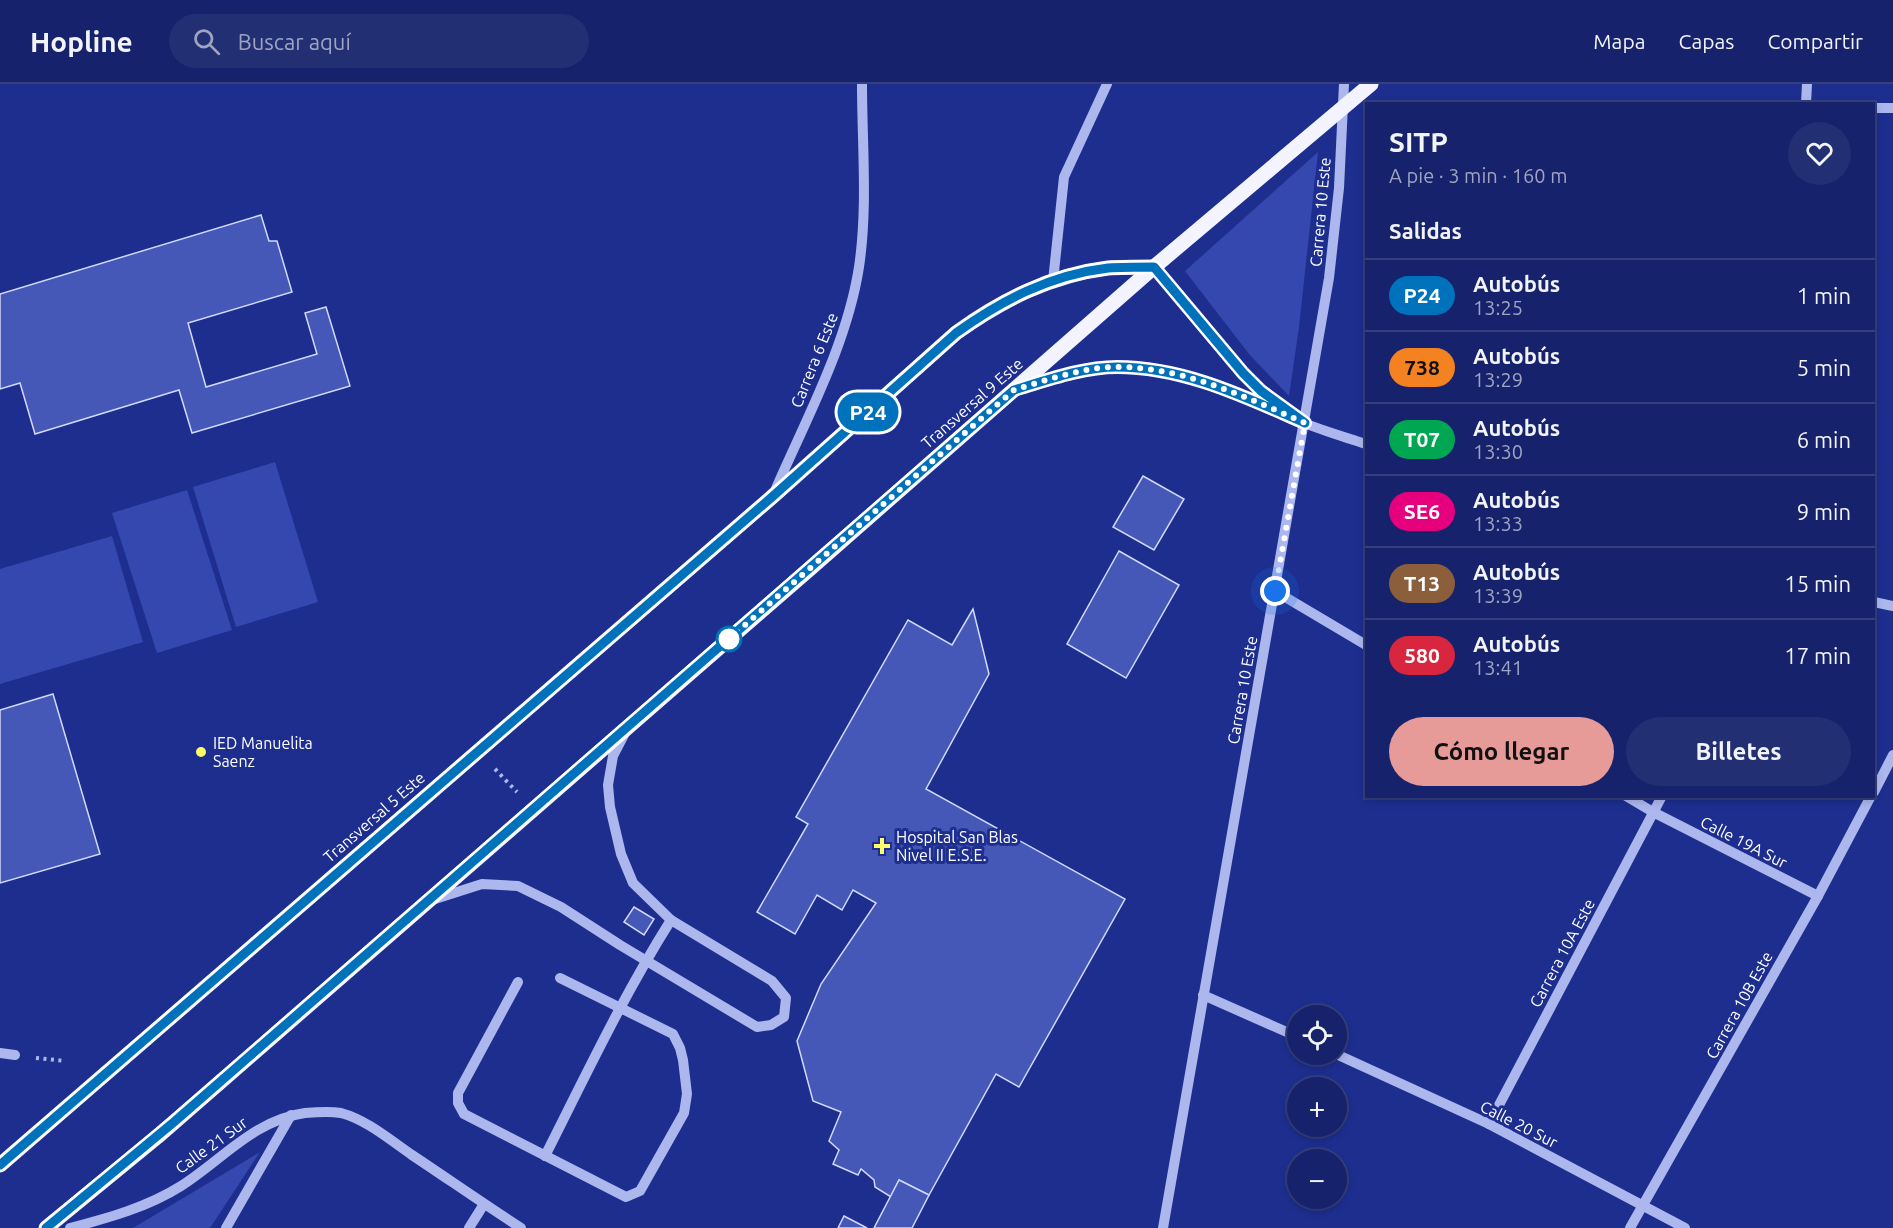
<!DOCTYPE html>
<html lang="es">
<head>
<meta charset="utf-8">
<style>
	:root { --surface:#16226b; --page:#232f73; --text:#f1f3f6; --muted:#9ea4c1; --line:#353f7e; --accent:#e69b98 }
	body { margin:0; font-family:Ubuntu,sans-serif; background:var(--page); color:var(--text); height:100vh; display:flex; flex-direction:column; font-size:22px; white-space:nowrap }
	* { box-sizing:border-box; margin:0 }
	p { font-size:20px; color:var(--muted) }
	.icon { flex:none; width:33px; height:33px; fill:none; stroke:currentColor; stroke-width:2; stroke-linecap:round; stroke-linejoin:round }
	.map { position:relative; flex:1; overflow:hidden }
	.panel { position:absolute; left:1365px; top:18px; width:510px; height:696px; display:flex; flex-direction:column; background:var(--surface); border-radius:0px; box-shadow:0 3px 9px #0003,0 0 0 2px var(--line) }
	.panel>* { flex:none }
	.badge { padding:0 12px; border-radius:20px; font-size:21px; line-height:39px }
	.buttons { position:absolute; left:1287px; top:921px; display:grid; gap:12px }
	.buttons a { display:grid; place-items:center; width:60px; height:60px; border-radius:50%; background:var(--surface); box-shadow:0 3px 9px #0003,0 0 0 2px var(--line); font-size:30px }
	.you { position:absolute; width:30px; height:30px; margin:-15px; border:4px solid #fff; border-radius:50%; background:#1a73e8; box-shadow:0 0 0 9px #1a73e833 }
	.map>.badge { position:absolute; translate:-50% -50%; box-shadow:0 0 0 3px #fff }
	h2 { padding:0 24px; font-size:22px; line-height:54px }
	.round { display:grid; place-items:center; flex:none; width:63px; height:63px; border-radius:32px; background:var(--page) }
	.overview { display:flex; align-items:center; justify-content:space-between; height:102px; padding:0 24px }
	h1 { font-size:28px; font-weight:700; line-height:45px }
	.cta { display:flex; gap:12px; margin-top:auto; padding:12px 24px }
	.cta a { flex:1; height:69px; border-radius:36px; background:var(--accent); color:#111; font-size:24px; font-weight:700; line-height:69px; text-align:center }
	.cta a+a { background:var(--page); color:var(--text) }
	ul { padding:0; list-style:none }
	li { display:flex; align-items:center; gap:18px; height:72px; padding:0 24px; border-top:2px solid var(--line) }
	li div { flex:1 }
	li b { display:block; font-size:22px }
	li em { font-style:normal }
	li .badge { min-width:66px; font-weight:700; text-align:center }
	header { display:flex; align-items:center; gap:36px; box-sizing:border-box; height:84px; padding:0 30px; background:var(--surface); border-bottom:2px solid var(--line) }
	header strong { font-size:28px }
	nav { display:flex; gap:33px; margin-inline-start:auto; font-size:21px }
	.search { width:420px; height:54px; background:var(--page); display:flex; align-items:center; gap:15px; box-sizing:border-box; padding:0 21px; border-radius:33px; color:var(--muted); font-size:22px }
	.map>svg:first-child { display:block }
</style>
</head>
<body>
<header>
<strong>Hopline</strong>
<div class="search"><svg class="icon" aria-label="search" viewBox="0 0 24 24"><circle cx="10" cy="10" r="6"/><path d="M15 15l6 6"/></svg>Buscar aquí</div>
<nav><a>Mapa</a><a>Capas</a><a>Compartir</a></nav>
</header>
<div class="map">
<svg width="1893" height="1144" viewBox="0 0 1893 1144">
	<rect width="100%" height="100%" fill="#1d2e8f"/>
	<!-- green -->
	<g fill="#3448af">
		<path d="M 1318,68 L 1299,243 L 1289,312 L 1249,270 L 1185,187 Z"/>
		<path d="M 275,378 L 318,518 L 236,543 L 193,403 Z"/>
		<path d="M 187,406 L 232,546 L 157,569 L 112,429 Z"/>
		<path d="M 112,452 L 143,558 L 0,600 L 0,485 Z"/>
		<path d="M 260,1068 L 210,1144 L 133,1144 Z"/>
	</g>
	<!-- building -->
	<g fill="#4558b7" stroke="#d2d8fa" stroke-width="1.5">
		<path d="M 261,131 L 269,157 L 277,157 L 292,208 L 188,239 L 206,303 L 317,270 L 305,229 L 326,223 L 350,302 L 192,349 L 179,306 L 35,350 L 20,299 L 0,305 L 0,210 Z"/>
		<path d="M 1143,392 L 1184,415 L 1154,466 L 1113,443 Z"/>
		<path d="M 1119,467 L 1179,501 L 1126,594 L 1067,560 Z"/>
		<path d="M 973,525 L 989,590 L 926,705 L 1125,815 L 1019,1003 L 996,990 L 929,1111 L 899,1096 L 891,1113 L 875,1103 L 874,1096 L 861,1085 L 858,1091 L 833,1080 L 839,1066 L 829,1057 L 841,1028 L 813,1017 L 797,957 L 821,900 L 876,819 L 853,806 L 842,826 L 817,811 L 795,850 L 757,828 L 808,740 L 796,733 L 908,536 L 952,561 Z"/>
		<path d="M 53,610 L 100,770 L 0,799 L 0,626 Z"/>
		<path d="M 634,823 L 654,835 L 644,851 L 624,838 Z"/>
		<path d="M 899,1096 L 929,1111 L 912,1144 L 874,1144 Z"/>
		<path d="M 844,1132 L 867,1144 L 838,1144 Z"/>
	</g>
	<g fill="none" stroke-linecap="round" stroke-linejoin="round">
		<!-- path -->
		<g stroke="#acb7ed" stroke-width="4" stroke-dasharray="3 4.5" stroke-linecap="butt">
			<path d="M 495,685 L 517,708"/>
			<path d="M 36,974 L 65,977"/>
		</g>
		<!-- minor -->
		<g stroke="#acb7ed" stroke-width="10">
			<path d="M 1806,20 L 1807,0"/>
			<path d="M 1874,24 L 1893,24"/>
			<path d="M 1154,183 C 1193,230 1237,293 1287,327"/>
			<path d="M 1053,197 L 1064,93 L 1107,0"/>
			<path d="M 1017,305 C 1049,296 1082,284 1115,283 C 1181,280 1243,313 1302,338 C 1323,347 1345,353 1366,360"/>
			<path d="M 774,409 C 805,337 847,261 859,183 C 868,123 862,60 862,0"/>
			<path d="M 1275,507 L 1366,561"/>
			<path d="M 1874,518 L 1893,522"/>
			<path d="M 1874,708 L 1893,671"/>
			<path d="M 1626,712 L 1653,728 L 1818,812"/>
			<path d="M 435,815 L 482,800 L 518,802 L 561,823 L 620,861 L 757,943 L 771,941 L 784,933 L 786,914 L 772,897 L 671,836 L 633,799 L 621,770 L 610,723 L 608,701 L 613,672 L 625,649"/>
			<path d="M 518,898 L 458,1009 L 458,1019 L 464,1030 L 626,1113 L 640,1107 L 684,1029 L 687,1010 L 683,976 L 680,964 L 673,950 L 560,894"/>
			<path d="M 1203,911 L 1298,953"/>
			<path d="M 0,969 L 15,971"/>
			<path d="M 1336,970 L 1489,1040 L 1685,1144"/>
			<path d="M 1489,1040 L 1662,712"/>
			<path d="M 545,1072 C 585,993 623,912 671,836"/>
			<path d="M 70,1144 C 108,1134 148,1123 181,1102 C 222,1076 254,1036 305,1029 C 316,1028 330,1027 341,1029 C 367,1036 390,1056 412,1071 C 448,1095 484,1120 521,1144"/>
			<path d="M 226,1144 L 291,1031"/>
			<path d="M 469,1144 L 484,1120"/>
			<path d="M 1163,1144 L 1329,194 L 1339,104 L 1344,0"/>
			<path d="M 1630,1144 L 1818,812 L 1871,712"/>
		</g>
		<!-- major -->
		<g stroke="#f3f4ff" stroke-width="15">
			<path d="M 0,1081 L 772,413 L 956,249 C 1002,216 1051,191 1108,184 C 1123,183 1139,183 1154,183"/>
			<path d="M 46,1144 L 157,1053 L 813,482 L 1154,183 L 1371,0"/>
		</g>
	</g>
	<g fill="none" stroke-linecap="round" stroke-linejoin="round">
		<defs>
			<path id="line" d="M 0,1081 L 772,413 L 956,249 C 1002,216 1050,191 1108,184 C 1123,183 1139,183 1154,183 L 1243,289 L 1261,307 L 1305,339 C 1245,313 1184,283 1117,283 C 1083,283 1047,296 1014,306 L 174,1038 L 46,1144"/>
		</defs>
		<!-- line casing -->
		<use href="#line" stroke="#fff" stroke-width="14"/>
		<!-- line -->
		<use href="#line" stroke="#0072bc" stroke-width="9"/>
		<!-- walk -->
		<path stroke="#fff" stroke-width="6" stroke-dasharray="0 10.8" d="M 729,555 L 1014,306 C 1047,296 1083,283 1117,283 C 1184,283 1245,313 1305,339 L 1275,507"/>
	</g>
	<!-- markers -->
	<circle fill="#fff" stroke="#0072bc" stroke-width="3" cx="729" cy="555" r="12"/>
	<g fill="#fdfd6a" stroke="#1d2e8f" stroke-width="2">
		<circle cx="201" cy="668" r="6"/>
		<path d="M879 753h6v6h6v6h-6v6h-6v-6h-6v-6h6z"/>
	</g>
	<g text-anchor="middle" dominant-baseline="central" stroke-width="6" stroke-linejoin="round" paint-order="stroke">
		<!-- street labels -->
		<g font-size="16" fill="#fff" stroke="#1d2e8f">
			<text transform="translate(1320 128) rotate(-85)">Carrera 10 Este</text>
			<text transform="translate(814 276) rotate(-68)">Carrera 6 Este</text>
			<text transform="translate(972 319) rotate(-41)">Transversal 9 Este</text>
			<text transform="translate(1242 606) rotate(-80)">Carrera 10 Este</text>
			<text transform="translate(374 733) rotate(-41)">Transversal 5 Este</text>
			<text transform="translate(1744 758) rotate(27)">Calle 19A Sur</text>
			<text transform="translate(1562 869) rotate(-62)">Carrera 10A Este</text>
			<text transform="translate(1739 921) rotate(-61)">Carrera 10B Este</text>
			<text transform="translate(1519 1040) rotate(27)">Calle 20 Sur</text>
			<text transform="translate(211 1061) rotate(-36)">Calle 21 Sur</text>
		</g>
		<!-- poi labels -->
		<g font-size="16" fill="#fff" stroke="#1d2e8f" text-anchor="start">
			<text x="213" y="659">IED Manuelita<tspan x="213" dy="18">Saenz</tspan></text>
			<text x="896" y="753">Hospital San Blas<tspan x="896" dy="18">Nivel II E.S.E.</tspan></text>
		</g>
	</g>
</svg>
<div class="buttons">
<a><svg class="icon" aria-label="locate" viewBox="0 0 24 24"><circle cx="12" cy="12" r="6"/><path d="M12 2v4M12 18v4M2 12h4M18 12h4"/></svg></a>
<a>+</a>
<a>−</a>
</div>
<div class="you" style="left:1275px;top:507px"></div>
<b class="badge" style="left:868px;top:328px;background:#0072bc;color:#fff">P24</b>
<section class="panel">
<div class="overview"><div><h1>SITP</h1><p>A pie · 3 min · 160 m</p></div><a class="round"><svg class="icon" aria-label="heart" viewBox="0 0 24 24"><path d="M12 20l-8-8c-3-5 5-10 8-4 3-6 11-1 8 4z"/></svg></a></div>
<h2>Salidas</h2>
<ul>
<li><span class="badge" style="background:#0072bc;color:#fff">P24</span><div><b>Autobús</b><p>13:25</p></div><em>1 min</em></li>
<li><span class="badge" style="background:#f58220;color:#111">738</span><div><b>Autobús</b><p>13:29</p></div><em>5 min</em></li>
<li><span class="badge" style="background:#00a651;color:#fff">T07</span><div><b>Autobús</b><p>13:30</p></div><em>6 min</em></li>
<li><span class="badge" style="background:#e6007e;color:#fff">SE6</span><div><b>Autobús</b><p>13:33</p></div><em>9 min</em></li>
<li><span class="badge" style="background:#8b5e3c;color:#fff">T13</span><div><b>Autobús</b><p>13:39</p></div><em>15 min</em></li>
<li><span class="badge" style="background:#d7263d;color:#fff">580</span><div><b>Autobús</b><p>13:41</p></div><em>17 min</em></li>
</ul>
<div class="cta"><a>Cómo llegar</a><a>Billetes</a></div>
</section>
</div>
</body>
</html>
